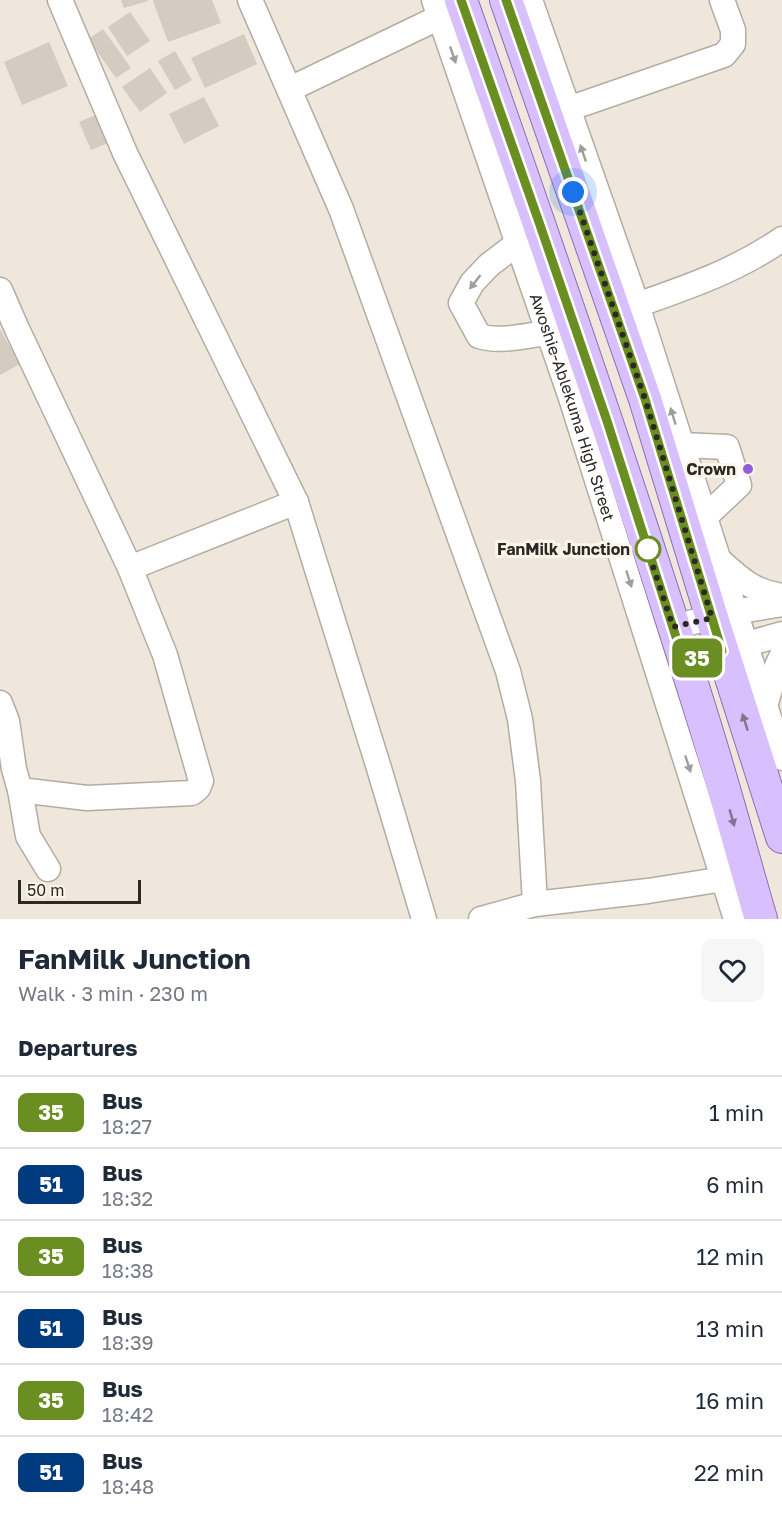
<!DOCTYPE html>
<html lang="en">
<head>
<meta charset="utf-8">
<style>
	:root { --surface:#fff; --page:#f6f6f7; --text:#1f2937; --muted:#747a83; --line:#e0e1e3 }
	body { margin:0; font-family:"Golos Text",sans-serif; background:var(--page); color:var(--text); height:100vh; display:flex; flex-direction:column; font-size:22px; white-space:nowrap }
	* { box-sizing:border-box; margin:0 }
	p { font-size:20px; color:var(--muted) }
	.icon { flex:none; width:33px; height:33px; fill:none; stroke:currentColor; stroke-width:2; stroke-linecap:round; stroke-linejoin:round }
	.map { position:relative; height:919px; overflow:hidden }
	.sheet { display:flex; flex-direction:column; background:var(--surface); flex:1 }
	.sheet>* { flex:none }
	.badge { padding:0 12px; border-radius:9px; font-size:21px; line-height:39px }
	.scale { position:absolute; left:18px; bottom:15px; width:123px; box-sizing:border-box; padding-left:6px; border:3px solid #2c2824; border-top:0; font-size:16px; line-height:21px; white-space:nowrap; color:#2c2824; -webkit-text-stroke:4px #fdf5ea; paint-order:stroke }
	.you { position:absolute; width:30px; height:30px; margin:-15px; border:4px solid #fff; border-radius:50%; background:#1a73e8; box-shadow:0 0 0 9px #1a73e833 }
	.map>.badge { position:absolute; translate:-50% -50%; box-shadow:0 0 0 3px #fff }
	h2 { padding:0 18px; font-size:22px; line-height:54px }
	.round { display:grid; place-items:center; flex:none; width:63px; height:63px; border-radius:12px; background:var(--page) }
	.overview { display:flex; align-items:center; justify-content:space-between; height:102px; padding:0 18px }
	h1 { font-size:28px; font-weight:700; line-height:45px }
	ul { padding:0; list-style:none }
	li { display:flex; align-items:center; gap:18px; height:72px; padding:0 18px; border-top:2px solid var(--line) }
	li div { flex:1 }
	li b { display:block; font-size:22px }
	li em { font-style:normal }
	li .badge { min-width:66px; font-weight:700; text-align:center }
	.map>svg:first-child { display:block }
</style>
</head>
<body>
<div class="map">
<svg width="782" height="919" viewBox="0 0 782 919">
	<rect width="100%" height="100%" fill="#f0e7dc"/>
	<!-- building -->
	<g fill="#d4cbc1">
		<path d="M 121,0 L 148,0 L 148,1 L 124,8 Z"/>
		<path d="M 154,0 L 212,0 L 221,23 L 168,42 L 153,1 Z"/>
		<path d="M 130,12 L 150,41 L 127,56 L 108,27 Z"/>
		<path d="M 103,29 L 131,68 L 116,78 L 88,39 Z"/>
		<path d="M 244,34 L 257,64 L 205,88 L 191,58 Z"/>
		<path d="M 49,42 L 68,86 L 22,105 L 4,62 Z"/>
		<path d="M 175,51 L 192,80 L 175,90 L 158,61 Z"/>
		<path d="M 150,68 L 167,93 L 140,112 L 122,87 Z"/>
		<path d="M 204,97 L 219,126 L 184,144 L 169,114 Z"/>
		<path d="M 96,115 L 108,143 L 91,150 L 79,122 Z"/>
		<path d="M 0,329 L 20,364 L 0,375 Z"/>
	</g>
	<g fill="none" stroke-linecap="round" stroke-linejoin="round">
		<defs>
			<g id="minor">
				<path d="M 60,0 L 125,153 L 296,502 L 378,765 L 424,919"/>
				<path d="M 250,0 L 341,209 L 508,671 L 520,719 L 528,781 L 535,904"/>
				<path id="s1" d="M 434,0 L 570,395 L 736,919"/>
				<path d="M 530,0 L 637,305 L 782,758"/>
				<path d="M 290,89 L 440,17"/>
				<path d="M 568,109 L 724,55 L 733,44 L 733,30 L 722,0"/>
				<path d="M 518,243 L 489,265 L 472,283 L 461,303 L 479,336 C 501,343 526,335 548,333"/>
				<path d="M 0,290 L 17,329 L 130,568 L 165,655 L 201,781 L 198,788 L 192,793 L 87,798 L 20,790 L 14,769 L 7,721 L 0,703"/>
				<path d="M 637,305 C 688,287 738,270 782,239"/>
				<path d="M 682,445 L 727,447 L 739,485 L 704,518"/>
				<path d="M 718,559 C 739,578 753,592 782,596"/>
				<path d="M 130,568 L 296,502"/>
				<path d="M 673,627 L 734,612 L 782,604"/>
				<path d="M 684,662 L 782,634"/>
				<path d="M 765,706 L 777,666 L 782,655"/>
				<path d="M 20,790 L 28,836 L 48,869"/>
				<path d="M 481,919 L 535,904 L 648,891 L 724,879"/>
			</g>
			<g id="major">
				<path d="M 461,0 C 546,243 631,486 707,732 C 726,794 743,857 761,919"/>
				<path d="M 506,0 L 645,399 L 712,618 L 782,837"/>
			</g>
		</defs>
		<!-- minor casing -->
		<use href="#minor" stroke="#b4aca2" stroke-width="27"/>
		<!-- major casing -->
		<use href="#major" stroke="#8b6fb1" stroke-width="34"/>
		<!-- minor -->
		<use href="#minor" stroke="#fff" stroke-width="24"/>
		<!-- major -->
		<use href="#major" stroke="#d8bffe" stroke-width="32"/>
	</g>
	<!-- one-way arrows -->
	<defs><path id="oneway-solid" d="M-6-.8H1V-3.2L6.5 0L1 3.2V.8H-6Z" transform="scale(1.5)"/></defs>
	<g fill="#a09e9c">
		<use href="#oneway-solid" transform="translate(453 55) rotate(71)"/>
		<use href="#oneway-solid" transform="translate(583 153) rotate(-109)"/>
		<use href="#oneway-solid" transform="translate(475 282) rotate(128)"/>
		<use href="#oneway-solid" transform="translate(673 416) rotate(-107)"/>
		<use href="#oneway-solid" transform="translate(629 579) rotate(72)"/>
		<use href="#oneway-solid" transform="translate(688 764) rotate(72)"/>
	</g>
	<g fill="#827491">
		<use href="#oneway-solid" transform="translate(745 722) rotate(-108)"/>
		<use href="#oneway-solid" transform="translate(732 818) rotate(74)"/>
	</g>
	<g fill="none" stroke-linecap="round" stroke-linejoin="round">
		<defs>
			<path id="line" d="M 461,0 L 540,225 L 607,421 L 684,662 L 722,651 L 645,399 L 506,0"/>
		</defs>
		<!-- line casing -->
		<use href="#line" stroke="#fff" stroke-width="14"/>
		<!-- line -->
		<use href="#line" stroke="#6b8e23" stroke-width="9"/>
		<!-- walk -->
		<path stroke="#2c2824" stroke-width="6" stroke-dasharray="0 10.8" d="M 573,192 L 645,399 L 712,618 L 673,627 L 646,545 L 648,549"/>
	</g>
	<!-- markers -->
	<circle fill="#915dd6" stroke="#fdf5ea" stroke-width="2" cx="748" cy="469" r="6"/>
	<circle fill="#fff" stroke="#6b8e23" stroke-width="3" cx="648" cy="549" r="12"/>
	<g text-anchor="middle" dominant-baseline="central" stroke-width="6" stroke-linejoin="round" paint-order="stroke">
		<!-- street labels -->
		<g font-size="16" fill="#2c2824" stroke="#fdf5ea">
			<text stroke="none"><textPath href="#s1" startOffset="430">Awoshie-Ablekuma High Street</textPath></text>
		</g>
		<!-- poi labels -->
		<g font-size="16" font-weight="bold" fill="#2c2824" stroke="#fdf5ea" text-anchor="end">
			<text x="736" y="469">Crown</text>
		</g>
		<!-- stop labels -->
		<g font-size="16" font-weight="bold" fill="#2c2824" stroke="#fdf5ea" text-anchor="end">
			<text x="630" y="549">FanMilk Junction</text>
		</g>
	</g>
</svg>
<div class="scale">50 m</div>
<div class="you" style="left:573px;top:192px"></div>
<b class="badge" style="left:697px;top:658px;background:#6b8e23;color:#fff">35</b>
</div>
<section class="sheet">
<div class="overview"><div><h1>FanMilk Junction</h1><p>Walk · 3 min · 230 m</p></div><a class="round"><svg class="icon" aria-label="heart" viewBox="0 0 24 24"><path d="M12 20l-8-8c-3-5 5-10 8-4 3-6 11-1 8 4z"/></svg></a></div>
<h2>Departures</h2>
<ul>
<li><span class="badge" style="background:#6b8e23;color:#fff">35</span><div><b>Bus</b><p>18:27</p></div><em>1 min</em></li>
<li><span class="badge" style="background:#003b80;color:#fff">51</span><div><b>Bus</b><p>18:32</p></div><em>6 min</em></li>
<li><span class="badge" style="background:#6b8e23;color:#fff">35</span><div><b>Bus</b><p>18:38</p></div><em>12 min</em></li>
<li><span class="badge" style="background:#003b80;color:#fff">51</span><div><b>Bus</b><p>18:39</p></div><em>13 min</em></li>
<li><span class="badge" style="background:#6b8e23;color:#fff">35</span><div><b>Bus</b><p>18:42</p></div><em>16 min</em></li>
<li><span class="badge" style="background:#003b80;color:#fff">51</span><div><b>Bus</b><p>18:48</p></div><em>22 min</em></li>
</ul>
</section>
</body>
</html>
